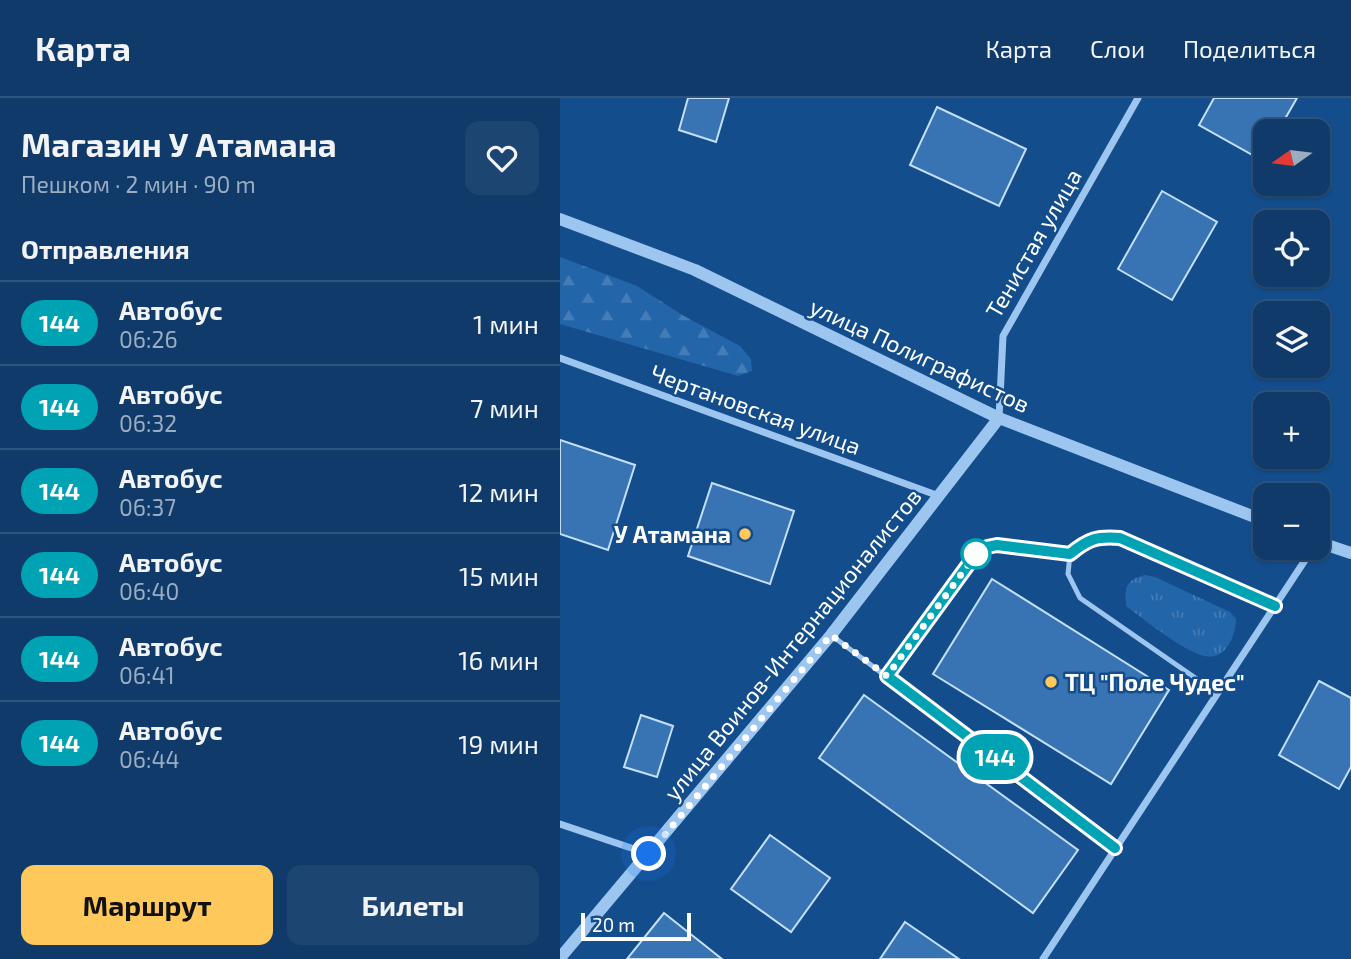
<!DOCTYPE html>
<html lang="ru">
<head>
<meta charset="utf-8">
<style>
	:root { --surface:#0f3a69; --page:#1d4571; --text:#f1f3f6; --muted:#9badc0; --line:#2f547d; --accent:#ffc85b }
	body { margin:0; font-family:"Exo 2",sans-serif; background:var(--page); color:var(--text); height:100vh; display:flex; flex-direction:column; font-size:26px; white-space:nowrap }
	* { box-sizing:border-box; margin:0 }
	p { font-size:23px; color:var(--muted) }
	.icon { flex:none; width:38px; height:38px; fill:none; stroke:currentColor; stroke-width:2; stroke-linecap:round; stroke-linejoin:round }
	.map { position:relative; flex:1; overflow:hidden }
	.side { display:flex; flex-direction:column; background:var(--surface); width:560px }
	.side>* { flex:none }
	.badge { padding:0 14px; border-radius:23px; font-size:24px; line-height:46px }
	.needle { width:46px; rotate:256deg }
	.controls { position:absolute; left:693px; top:21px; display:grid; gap:14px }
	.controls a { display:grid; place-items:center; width:77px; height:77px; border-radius:14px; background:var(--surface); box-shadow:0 2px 5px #0004,0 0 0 2px var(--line); font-size:35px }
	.scale { position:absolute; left:21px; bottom:18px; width:110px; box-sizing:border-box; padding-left:7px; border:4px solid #fff; border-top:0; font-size:19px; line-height:24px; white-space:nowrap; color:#fff; -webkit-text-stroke:5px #144d8c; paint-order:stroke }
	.you { position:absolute; width:35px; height:35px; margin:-18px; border:5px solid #fff; border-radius:50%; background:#1a73e8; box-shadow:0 0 0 10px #1a73e833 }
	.map>.badge { position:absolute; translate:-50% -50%; box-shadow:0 0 0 4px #fff }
	h2 { padding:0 21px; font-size:26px; line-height:63px }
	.round { display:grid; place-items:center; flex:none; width:74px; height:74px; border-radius:14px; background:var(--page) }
	.summary { display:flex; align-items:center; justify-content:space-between; height:119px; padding:0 21px }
	h1 { font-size:33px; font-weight:700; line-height:52px }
	.primary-button { display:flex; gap:14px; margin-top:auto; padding:14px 21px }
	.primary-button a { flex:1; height:80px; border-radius:14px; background:var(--accent); color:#111; font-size:28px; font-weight:700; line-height:80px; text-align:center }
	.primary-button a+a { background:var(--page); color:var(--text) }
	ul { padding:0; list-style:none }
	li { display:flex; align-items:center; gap:21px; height:84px; padding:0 21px; border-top:2px solid var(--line) }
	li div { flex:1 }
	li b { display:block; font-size:26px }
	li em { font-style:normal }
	li .badge { min-width:77px; font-weight:700; text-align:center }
	header { display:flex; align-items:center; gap:42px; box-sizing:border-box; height:98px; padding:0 35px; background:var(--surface); border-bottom:2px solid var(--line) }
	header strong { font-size:33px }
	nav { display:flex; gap:38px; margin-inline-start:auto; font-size:24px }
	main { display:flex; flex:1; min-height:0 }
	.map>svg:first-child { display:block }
</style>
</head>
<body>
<header>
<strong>Карта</strong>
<nav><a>Карта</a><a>Слои</a><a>Поделиться</a></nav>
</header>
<main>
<section class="side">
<div class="summary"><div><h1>Магазин У Атамана</h1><p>Пешком · 2 мин · 90 m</p></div><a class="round"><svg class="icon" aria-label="heart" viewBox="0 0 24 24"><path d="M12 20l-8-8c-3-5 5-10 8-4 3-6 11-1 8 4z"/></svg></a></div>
<h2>Отправления</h2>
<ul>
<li><span class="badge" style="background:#00a3b4;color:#fff">144</span><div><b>Автобус</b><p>06:26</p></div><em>1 мин</em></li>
<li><span class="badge" style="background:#00a3b4;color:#fff">144</span><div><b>Автобус</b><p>06:32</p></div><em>7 мин</em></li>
<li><span class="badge" style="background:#00a3b4;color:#fff">144</span><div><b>Автобус</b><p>06:37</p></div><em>12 мин</em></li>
<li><span class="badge" style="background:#00a3b4;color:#fff">144</span><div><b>Автобус</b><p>06:40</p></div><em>15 мин</em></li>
<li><span class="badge" style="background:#00a3b4;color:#fff">144</span><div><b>Автобус</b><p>06:41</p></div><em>16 мин</em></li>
<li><span class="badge" style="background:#00a3b4;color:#fff">144</span><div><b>Автобус</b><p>06:44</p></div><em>19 мин</em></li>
</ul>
<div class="primary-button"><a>Маршрут</a><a>Билеты</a></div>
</section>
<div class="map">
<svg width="791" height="861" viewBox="0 0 791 861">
	<defs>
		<pattern id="grass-tufts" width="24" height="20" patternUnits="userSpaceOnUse" patternTransform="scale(1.75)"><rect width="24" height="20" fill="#2365a9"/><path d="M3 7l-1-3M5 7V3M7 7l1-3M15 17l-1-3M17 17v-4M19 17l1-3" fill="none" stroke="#447cb6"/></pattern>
		<pattern id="forest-firs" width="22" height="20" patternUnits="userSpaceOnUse" patternTransform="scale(1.75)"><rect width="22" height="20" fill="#2365a9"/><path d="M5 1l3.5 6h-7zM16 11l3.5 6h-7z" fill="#447cb6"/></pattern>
	</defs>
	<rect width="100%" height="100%" fill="#144d8c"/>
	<!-- grass -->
	<path fill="url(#grass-tufts)" d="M 585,477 L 595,479 L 670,514 L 676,521 C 676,537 666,563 645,558 C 624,554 585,522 566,508 C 565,489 565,482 585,477 Z"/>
	<!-- forest -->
	<path fill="url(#forest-firs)" d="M 0,159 L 77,188 L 124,218 L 180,248 L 191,261 L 192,273 L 178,278 L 0,226 Z"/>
	<!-- building -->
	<g fill="#3874b3" stroke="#c3dffc" stroke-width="2">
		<path d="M 128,0 L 169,0 L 156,44 L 119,32 Z"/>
		<path d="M 654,0 L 737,0 L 718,33 L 705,33 L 705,64 L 639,27 Z"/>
		<path d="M 377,9 L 466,51 L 439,108 L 350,67 Z"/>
		<path d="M 602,93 L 657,124 L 612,202 L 558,171 Z"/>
		<path d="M 0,342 L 75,367 L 48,452 L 0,436 Z"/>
		<path d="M 152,385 L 234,413 L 210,486 L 128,458 Z"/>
		<path d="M 432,481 L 609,592 L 551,686 L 373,576 Z"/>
		<path d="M 759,583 L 791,600 L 791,669 L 779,691 L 719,657 Z"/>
		<path d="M 304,597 L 518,752 L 473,815 L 259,660 Z"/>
		<path d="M 81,617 L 113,628 L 97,679 L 64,669 Z"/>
		<path d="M 210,737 L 270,780 L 231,834 L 171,791 Z"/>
		<path d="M 104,815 L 162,861 L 67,861 Z"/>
		<path d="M 345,824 L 399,861 L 320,861 Z"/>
	</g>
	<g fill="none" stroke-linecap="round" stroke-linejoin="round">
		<!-- service -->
		<g stroke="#9cc6f0" stroke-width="5">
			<path d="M 271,537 L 555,750"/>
			<path d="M 327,577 L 416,456 L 437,447 L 510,456"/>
			<path d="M 657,595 L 520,500 L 508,476 L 510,456 C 528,441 537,438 560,440 L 715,508"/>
		</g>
		<!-- minor -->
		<g stroke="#9cc6f0" stroke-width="7">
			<path d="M 0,260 L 379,398"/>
			<path d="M 439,320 L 443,238 L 578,0"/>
			<path d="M 0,726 L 89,756"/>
			<path d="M 483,861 L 753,450"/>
		</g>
		<!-- tertiary -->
		<g stroke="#9cc6f0" stroke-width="12">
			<path d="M 0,121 L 135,172 L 439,320 L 705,423"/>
			<path d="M 758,444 L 791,455"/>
			<path d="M 0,860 L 271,537 L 439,320"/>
		</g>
	</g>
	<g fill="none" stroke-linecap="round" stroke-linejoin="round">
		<defs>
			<path id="line" d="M 555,750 L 327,578 L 416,456 L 427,449 L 437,447 L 510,456 C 528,441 537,438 560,440 L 715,508"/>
		</defs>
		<!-- line casing -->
		<use href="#line" stroke="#fff" stroke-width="16"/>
		<!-- line -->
		<use href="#line" stroke="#00a3b4" stroke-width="10"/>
		<!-- walk -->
		<path stroke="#fff" stroke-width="7" stroke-dasharray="0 12.6" d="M 89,756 L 271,537 L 327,578 L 416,456"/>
	</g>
	<!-- markers -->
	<g fill="#ffc85b" stroke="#144d8c" stroke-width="2.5">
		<circle cx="185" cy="436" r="7"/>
		<circle cx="491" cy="584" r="7"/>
	</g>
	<circle fill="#fff" stroke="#00a3b4" stroke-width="3.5" cx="416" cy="456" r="14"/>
	<g text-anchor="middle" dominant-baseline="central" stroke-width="5" stroke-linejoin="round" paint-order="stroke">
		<!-- street labels -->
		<g font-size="23" fill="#fff" stroke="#144d8c">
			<text transform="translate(473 145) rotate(-60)">Тенистая улица</text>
			<text transform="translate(360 257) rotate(25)">улица Полиграфистов</text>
			<text transform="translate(196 311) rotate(20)">Чертановская улица</text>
			<text transform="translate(232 546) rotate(-51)">улица Воинов-Интернационалистов</text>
		</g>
		<!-- poi labels -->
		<g font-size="23" font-weight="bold" fill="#fff" stroke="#144d8c" text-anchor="end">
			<text x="171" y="436">У Атамана</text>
			<text x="505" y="584" text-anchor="start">ТЦ "Поле Чудес"</text>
		</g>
	</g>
</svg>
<div class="controls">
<a><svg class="needle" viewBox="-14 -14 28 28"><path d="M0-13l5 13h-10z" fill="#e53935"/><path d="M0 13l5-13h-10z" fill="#9badc0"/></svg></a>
<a><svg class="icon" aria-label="locate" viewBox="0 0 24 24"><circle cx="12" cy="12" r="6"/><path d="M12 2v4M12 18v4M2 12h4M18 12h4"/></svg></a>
<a><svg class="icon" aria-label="layers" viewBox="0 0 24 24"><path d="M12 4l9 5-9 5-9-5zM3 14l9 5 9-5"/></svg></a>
<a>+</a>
<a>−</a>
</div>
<div class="scale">20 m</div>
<div class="you" style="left:89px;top:756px"></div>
<b class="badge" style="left:435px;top:659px;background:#00a3b4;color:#fff">144</b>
</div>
</main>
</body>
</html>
